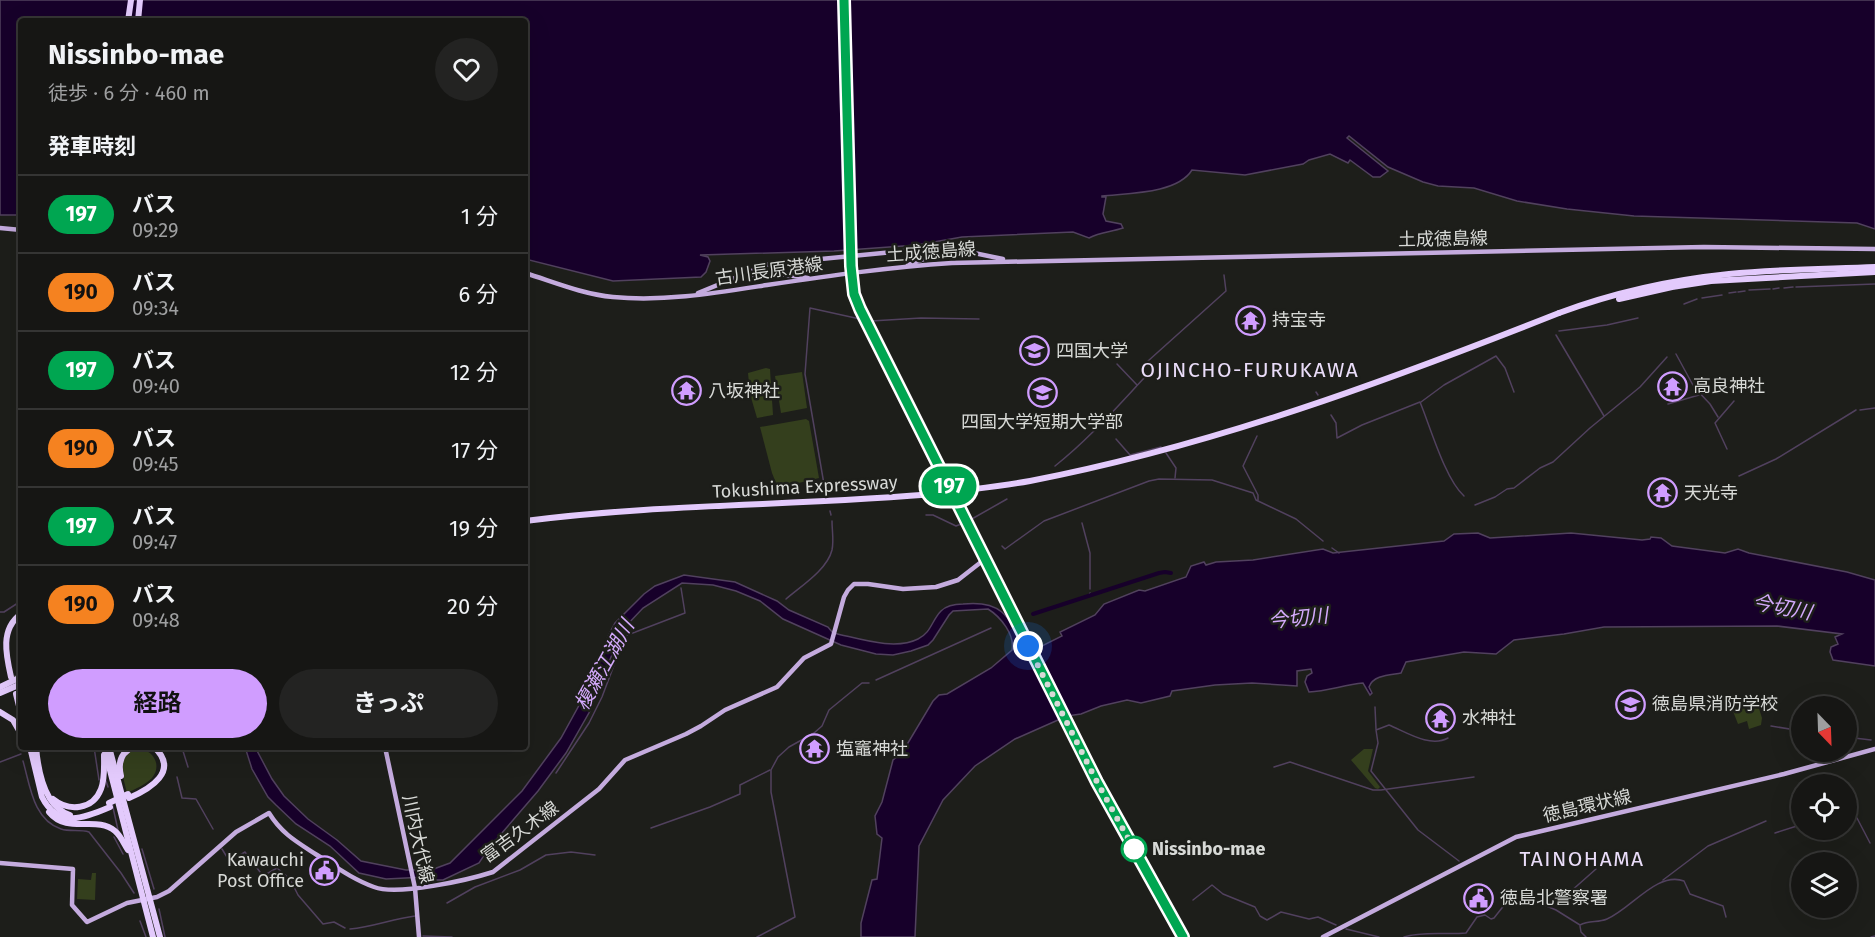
<!DOCTYPE html>
<html lang="ja">
<head>
<meta charset="utf-8">
<style>
	:root { --surface:#161614; --page:#232322; --text:#f1f3f6; --muted:#9e9fa0; --line:#353534; --accent:#d09dff }
	body { margin:0; font-family:"Fira Sans","Noto Sans JP",sans-serif; background:var(--page); color:var(--text); height:100vh; display:flex; flex-direction:column; font-size:22px; white-space:nowrap }
	* { box-sizing:border-box; margin:0 }
	p { font-size:20px; color:var(--muted) }
	.icon { flex:none; width:33px; height:33px; fill:none; stroke:currentColor; stroke-width:2; stroke-linecap:round; stroke-linejoin:round }
	.map { position:relative; flex:1; overflow:hidden }
	.drawer { position:absolute; left:18px; top:18px; width:510px; height:732px; display:flex; flex-direction:column; background:var(--surface); border-radius:6px; box-shadow:0 6px 24px #0002,0 0 0 2px var(--line) }
	.drawer>* { flex:none }
	.badge { padding:0 12px; border-radius:20px; font-size:21px; line-height:39px }
	.needle { width:39px; rotate:157deg }
	.controls { position:absolute; left:1791px; top:696px; display:grid; gap:12px }
	.controls a { display:grid; place-items:center; width:66px; height:66px; border-radius:50%; background:var(--surface); box-shadow:0 6px 24px #0002,0 0 0 2px var(--line); font-size:30px }
	.you { position:absolute; width:30px; height:30px; margin:-15px; border:4px solid #fff; border-radius:50%; background:#1a73e8; box-shadow:0 0 0 9px #1a73e833 }
	.map>.badge { position:absolute; translate:-50% -50%; box-shadow:0 0 0 3px #fff }
	h2 { padding:0 30px; font-size:22px; line-height:54px }
	.round { display:grid; place-items:center; flex:none; width:63px; height:63px; border-radius:32px; background:var(--page) }
	.summary { display:flex; align-items:center; justify-content:space-between; height:102px; padding:0 30px }
	h1 { font-size:28px; font-weight:700; line-height:45px }
	.action { display:flex; gap:12px; margin-top:auto; padding:12px 30px }
	.action a { flex:1; height:69px; border-radius:36px; background:var(--accent); color:#111; font-size:24px; font-weight:700; line-height:69px; text-align:center }
	.action a+a { background:var(--page); color:var(--text) }
	ul { padding:0; list-style:none }
	li { display:flex; align-items:center; gap:18px; height:78px; padding:0 30px; border-top:2px solid var(--line) }
	li div { flex:1 }
	li b { display:block; font-size:22px }
	li em { font-style:normal }
	li .badge { min-width:66px; font-weight:700; text-align:center }
	.map>svg:first-child { display:block }
</style>
</head>
<body>
<div class="map">
<svg width="1875" height="937" viewBox="0 0 1875 937">
	<rect width="100%" height="100%" fill="#1d1e1a"/>
	<!-- green -->
	<g fill="#343f1d">
		<path d="M 766,368 L 770,369 L 773,415 L 757,418 L 750,394 L 748,373 Z"/>
		<path d="M 802,372 L 807,408 L 781,413 L 775,376 Z"/>
		<path d="M 806,419 L 809,421 L 819,478 L 778,488 L 772,473 L 760,427 Z"/>
		<path d="M 1755,696 L 1762,718 L 1761,725 L 1749,729 L 1747,721 L 1738,724 L 1729,701 Z"/>
		<path d="M 136,749 C 152,748 163,764 152,778 C 145,785 135,789 127,793 C 123,777 116,757 136,749 Z"/>
		<path d="M 1364,749 L 1373,749 L 1368,771 L 1380,787 L 1378,789 L 1375,788 L 1351,760 Z"/>
		<path d="M 92,873 L 96,873 L 95,900 L 77,899 L 78,879 L 91,880 Z"/>
	</g>
	<!-- water -->
	<g fill="#17002a" stroke="#51415e" stroke-width="1.5">
		<path d="M 0,0 L 1875,0 L 1875,229 L 1857,223 L 1634,216 L 1567,209 L 1517,201 L 1474,188 L 1438,186 L 1423,182 L 1388,167 L 1349,136 L 1347,138 L 1388,171 L 1380,177 L 1373,177 L 1350,160 L 1348,163 L 1330,154 L 1309,160 L 1303,164 L 1245,175 L 1192,170 C 1177,194 1128,193 1102,196 L 1102,197 L 1106,197 L 1103,214 L 1106,221 L 1121,224 L 1123,228 C 1111,232 1100,232 1089,238 L 1073,232 L 962,237 L 917,245 L 834,251 L 700,255 L 708,257 L 710,261 L 706,272 L 701,277 L 613,281 L 525,259 L 525,21 L 21,21 L 21,215 L 0,215 Z"/>
		<path d="M 1478,533 L 1490,538 L 1571,533 L 1642,540 L 1650,539 L 1651,537 L 1661,538 L 1672,546 L 1725,553 L 1738,549 L 1749,553 L 1847,572 L 1875,580 L 1875,666 L 1833,660 L 1830,652 L 1831,647 L 1838,644 L 1835,637 L 1842,634 L 1777,626 L 1604,627 L 1564,634 L 1514,640 L 1496,654 L 1464,652 L 1406,662 L 1401,673 C 1390,675 1373,675 1369,687 L 1372,693 L 1370,695 L 1363,683 C 1344,685 1327,691 1309,692 L 1305,682 L 1307,676 L 1312,673 L 1311,669 L 1297,671 L 1297,686 L 1252,683 L 1215,685 L 1172,691 L 1170,696 L 1141,703 L 1127,700 L 1101,706 L 1081,714 L 1067,716 L 1015,739 L 975,766 L 943,800 L 919,846 L 915,937 L 861,937 L 861,923 L 872,880 L 877,879 L 882,838 L 877,834 L 875,816 L 882,802 L 893,760 L 902,753 L 933,701 L 939,695 L 947,694 L 991,668 L 1012,650 C 1015,635 1001,617 988,609 L 953,611 L 949,615 L 933,640 L 928,645 L 911,651 L 893,655 L 876,654 L 841,645 L 783,619 L 760,601 L 736,591 L 713,585 L 682,583 L 643,608 L 626,626 L 618,639 L 590,711 L 566,753 L 538,791 L 489,848 L 479,863 L 443,880 L 433,880 L 425,877 L 386,879 L 359,873 L 330,846 L 296,824 L 276,805 L 268,797 L 252,769 L 245,747 L 255,747 L 272,779 L 284,796 L 308,819 L 337,840 L 361,861 L 406,870 L 431,870 L 450,863 L 522,791 L 561,738 L 588,689 L 602,656 L 608,636 L 615,623 L 644,594 L 655,586 L 684,575 L 735,582 L 777,601 L 789,610 L 828,627 L 833,633 C 858,638 894,651 918,639 C 931,633 932,620 941,611 C 947,605 955,604 963,604 C 1001,600 1008,615 1024,647 L 1034,650 L 1062,636 L 1060,632 L 1095,615 L 1104,604 L 1139,590 L 1145,591 L 1186,577 L 1191,566 L 1204,562 L 1206,565 L 1216,562 L 1253,560 L 1323,549 L 1333,553 L 1444,541 L 1454,534 Z"/>
	</g>
	<g fill="none" stroke-linecap="round" stroke-linejoin="round">
		<!-- stream -->
		<g stroke="#51415e" stroke-width="1.5">
			<path d="M 1796,287 L 1875,284"/>
			<path d="M 1784,288 L 1793,287"/>
			<path d="M 1773,289 L 1779,288"/>
			<path d="M 1749,290 L 1770,289"/>
			<path d="M 1738,292 L 1745,291"/>
			<path d="M 1729,293 L 1736,292"/>
			<path d="M 1702,298 L 1722,295"/>
			<path d="M 1684,304 L 1697,299"/>
			<path d="M 871,321 L 921,318 L 979,319"/>
			<path d="M 1559,331 L 1607,325 L 1638,318"/>
			<path d="M 1556,335 L 1604,416"/>
			<path d="M 1676,354 L 1694,387 L 1710,404 L 1718,417"/>
			<path d="M 1117,364 L 1137,385"/>
			<path d="M 1316,392 L 1318,395"/>
			<path d="M 1421,402 L 1444,385 L 1496,356 L 1505,368 L 1514,392"/>
			<path d="M 1668,404 L 1699,395"/>
			<path d="M 1860,410 L 1875,408"/>
			<path d="M 1331,415 L 1336,423 L 1337,438 L 1362,425 L 1420,402 C 1430,426 1445,479 1464,496"/>
			<path d="M 1257,436 L 1243,466 L 1258,495 L 1258,500"/>
			<path d="M 1116,439 L 1130,455 L 1161,447"/>
			<path d="M 1727,449 L 1715,423 L 1734,401"/>
			<path d="M 1166,453 L 1176,468 L 1175,478"/>
			<path d="M 1055,466 C 1088,440 1116,408 1145,377 L 1143,373 L 1148,361 L 1226,291 L 1224,275"/>
			<path d="M 1739,476 L 1776,459 L 1856,410"/>
			<path d="M 825,490 L 805,374 L 810,308 L 860,319"/>
			<path d="M 1475,505 L 1495,497 L 1507,489 L 1514,488 L 1540,468 L 1553,462 L 1590,428 L 1640,387 L 1667,357"/>
			<path d="M 830,511 L 831,515"/>
			<path d="M 926,515 L 933,515 L 956,526 L 964,523"/>
			<path d="M 970,520 L 1007,499"/>
			<path d="M 1082,523 L 1090,553 L 1090,589"/>
			<path d="M 1002,546 L 1005,549 L 1044,521 L 1149,481 L 1159,479 L 1212,480 L 1253,493 L 1256,500 L 1296,519 L 1323,541"/>
			<path d="M 1332,548 L 1339,553"/>
			<path d="M 1089,595 L 1090,593"/>
			<path d="M 786,599 C 801,586 827,570 832,550 C 834,541 832,530 832,521"/>
			<path d="M 0,612 L 4,612 L 21,601"/>
			<path d="M 876,680 L 991,628"/>
			<path d="M 1375,707 L 1376,729"/>
			<path d="M 1771,726 L 1802,731"/>
			<path d="M 1846,737 L 1871,740"/>
			<path d="M 1448,738 C 1430,748 1406,732 1389,725 L 1376,730 L 1378,743 L 1371,771 L 1418,830 L 1459,861"/>
			<path d="M 94,747 L 99,780"/>
			<path d="M 183,751 L 188,767"/>
			<path d="M 23,761 C 30,785 33,820 61,829 C 70,832 80,829 89,832 L 121,873 L 134,893"/>
			<path d="M 0,762 L 21,754"/>
			<path d="M 1274,767 L 1290,762 L 1373,790 L 1381,790 L 1474,777"/>
			<path d="M 556,773 L 589,723 L 602,697 L 625,636 L 685,613 L 681,588"/>
			<path d="M 177,777 L 182,798 L 196,799 L 213,829"/>
			<path d="M 106,781 L 108,787"/>
			<path d="M 1846,802 L 1853,811"/>
			<path d="M 112,803 L 118,830"/>
			<path d="M 1846,817 L 1851,815"/>
			<path d="M 1857,818 L 1870,843"/>
			<path d="M 651,828 L 710,807 L 740,794 L 740,785 L 770,770"/>
			<path d="M 1775,833 L 1800,825"/>
			<path d="M 114,837 L 123,854"/>
			<path d="M 142,849 L 154,889"/>
			<path d="M 222,849 L 230,862"/>
			<path d="M 232,860 L 245,852 L 263,876 L 277,868 L 290,879 L 298,895 L 323,924 L 334,922 L 345,928"/>
			<path d="M 1663,880 L 1708,846 L 1766,821"/>
			<path d="M 1532,897 L 1537,902 L 1556,910 L 1580,925 C 1589,920 1598,923 1607,919 C 1631,909 1657,871 1684,881 L 1690,894 L 1723,906 L 1726,917"/>
			<path d="M 1193,900 L 1212,885 L 1223,894 L 1255,907 L 1260,916 L 1267,920 L 1281,912 L 1309,919 L 1318,917 L 1336,925"/>
			<path d="M 447,903 L 475,887 L 520,870 L 546,855 L 571,852 L 595,855"/>
			<path d="M 1542,904 L 1570,892 L 1596,869"/>
			<path d="M 159,909 L 165,937"/>
			<path d="M 140,921 L 146,937"/>
			<path d="M 1580,926 L 1581,932 L 1586,937"/>
			<path d="M 350,929 C 373,927 392,919 415,916"/>
			<path d="M 1346,929 L 1379,937"/>
			<path d="M 423,936 L 452,937"/>
			<path d="M 757,937 L 795,917 L 771,792 L 771,770 L 778,757 L 789,747 L 814,733 L 822,726 L 829,710 L 862,683 L 869,683"/>
			<path d="M 1404,937 C 1422,931 1446,935 1466,933 L 1477,917 L 1485,915 L 1491,919 L 1494,918 L 1513,894"/>
			<path d="M 1871,937 L 1875,936"/>
		</g>
		<!-- canal -->
		<path stroke="#17002a" stroke-width="4" d="M 1033,614 L 1159,573 L 1165,572 L 1171,573"/>
		<!-- highway-tunnel -->
		<path stroke="#393a36" stroke-width="6" stroke-dasharray="6 3" stroke-linecap="butt" d="M 15,675 L 20,693"/>
		<!-- major -->
		<g stroke="#c4abde" stroke-width="4.5">
			<path d="M 0,228 L 21,230"/>
			<path d="M 908,265 L 951,249"/>
			<path d="M 851,266 L 854,294 L 860,309 L 1097,782 L 1183,937"/>
			<path d="M 758,268 L 760,274 L 772,273 L 808,278"/>
			<path d="M 525,273 C 554,282 582,294 613,297 C 664,302 716,293 767,285 C 828,276 890,267 952,263 L 1704,247 L 1875,249"/>
			<path d="M 742,277 L 760,274"/>
			<path d="M 698,293 L 769,264 L 945,247 L 1003,259"/>
			<path d="M 385,747 L 415,888 L 419,937"/>
			<path d="M 0,863 L 73,869 L 72,905 L 87,922 L 127,903 L 157,897 L 169,891 L 236,832 L 269,813 C 282,834 297,842 317,855 C 336,867 354,880 374,887 C 398,896 468,880 493,872 L 599,789 L 625,760 L 686,734 L 701,726 L 725,710 L 777,687 L 804,658 L 831,644 L 844,597 L 848,590 L 854,584 L 868,584 L 903,589 L 936,587 L 958,580 L 985,559"/>
			<path d="M 1323,937 L 1516,837 L 1784,774 L 1875,749"/>
		</g>
		<!-- highway -->
		<g stroke="#e3cafc" stroke-width="6">
			<path d="M 128,21 L 131,0"/>
			<path d="M 138,21 L 140,0"/>
			<path d="M 1619,299 L 1672,287 L 1711,281 L 1875,272"/>
			<path d="M 1559,313 C 1613,293 1671,280 1729,274 C 1777,269 1826,269 1875,267"/>
			<path d="M 525,521 C 664,503 805,506 944,493"/>
			<path d="M 11,677 C 6,655 0,629 21,614"/>
			<path d="M 0,687 L 21,677"/>
			<path d="M 0,693 L 21,684"/>
			<path d="M 16,694 L 21,714"/>
			<path d="M 0,712 L 13,720 L 21,734"/>
			<path d="M 30,747 L 42,797 C 58,829 85,818 110,807"/>
			<path d="M 36,747 C 38,770 44,807 70,815"/>
			<path d="M 104,747 L 153,937"/>
			<path d="M 109,747 L 160,937"/>
			<path d="M 121,776 C 118,764 120,753 133,747"/>
			<path d="M 129,798 C 150,789 180,771 154,747"/>
			<path d="M 53,799 C 69,812 93,810 101,789 C 105,779 104,766 104,755"/>
			<path d="M 49,812 C 68,835 96,815 115,831 C 121,836 124,844 128,850"/>
		</g>
		<!-- major-bridge -->
		<path stroke="#c4abde" stroke-width="4.5" d="M 844,0 L 851,266"/>
		<!-- highway-bridge -->
		<g stroke="#e3cafc" stroke-width="6">
			<path d="M 944,493 C 973,489 1002,486 1030,481 C 1212,446 1387,381 1559,313"/>
			<path d="M 109,803 L 128,794"/>
		</g>
	</g>
	<g fill="none" stroke-linecap="round" stroke-linejoin="round">
		<defs>
			<path id="line" d="M 844,0 L 851,266 L 854,294 L 860,309 L 1097,782 L 1183,937"/>
		</defs>
		<!-- line casing -->
		<use href="#line" stroke="#fff" stroke-width="14"/>
		<!-- line -->
		<use href="#line" stroke="#00a651" stroke-width="9"/>
		<!-- walk -->
		<path stroke="#d7d9d6" stroke-width="6" stroke-dasharray="0 10.8" d="M 1028,646 L 1097,782 L 1134,849"/>
	</g>
	<!-- icons -->
	<defs>
		<symbol id="temple-ring" viewBox="-11 -11 22 22"><circle r="9.5" fill="#1d1e1a" stroke="#d09dff" stroke-width="1.5"/><path d="M0-6L5-2H3V0L6.5 2.5H4V6H1.5V3h-3V6H-4V2.5H-6.5L-3 0V-2H-5Z" fill="#d09dff"/></symbol>
		<symbol id="university-ring" viewBox="-11 -11 22 22"><circle r="9.5" fill="#1d1e1a" stroke="#d09dff" stroke-width="1.5"/><path d="M0-5L7-2L0 1L-7-2ZM-4 1L0 2.5L4 1V4Q0 6-4 4Z" fill="#d09dff"/></symbol>
		<symbol id="school-ring" viewBox="-11 -11 22 22"><circle r="9.5" fill="#1d1e1a" stroke="#d09dff" stroke-width="1.5"/><path d="M0-5L7-2L0 1L-7-2ZM-4 1L0 2.5L4 1V4Q0 6-4 4Z" fill="#d09dff"/></symbol>
		<symbol id="civic-ring" viewBox="-11 -11 22 22"><circle r="9.5" fill="#1d1e1a" stroke="#d09dff" stroke-width="1.5"/><path d="M-.6-6.5H3V-4.5H.6V-3L4-1V1h2V6H-6V1h2V-1L-.6-3ZM-1.2 2.5V6h2.4V2.5Z" fill="#d09dff"/></symbol>
	</defs>
	<g fill-rule="evenodd">
		<use href="#temple-ring" x="1234" y="304" width="33" height="33"/>
		<use href="#university-ring" x="1018" y="334" width="33" height="33"/>
		<use href="#temple-ring" x="1656" y="370" width="33" height="33"/>
		<use href="#temple-ring" x="670" y="374" width="33" height="33"/>
		<use href="#university-ring" x="1026" y="376" width="33" height="33"/>
		<use href="#temple-ring" x="1646" y="476" width="33" height="33"/>
		<use href="#school-ring" x="1614" y="688" width="33" height="33"/>
		<use href="#temple-ring" x="1424" y="702" width="33" height="33"/>
		<use href="#temple-ring" x="798" y="732" width="33" height="33"/>
		<use href="#civic-ring" x="308" y="854" width="33" height="33"/>
		<use href="#civic-ring" x="1462" y="882" width="33" height="33"/>
	</g>
	<!-- markers -->
	<circle fill="#fff" stroke="#00a651" stroke-width="3" cx="1134" cy="849" r="12"/>
	<g text-anchor="middle" dominant-baseline="central" stroke-width="5" stroke-linejoin="round" paint-order="stroke">
		<!-- street labels -->
		<g font-size="18" fill="#d7d9d6" stroke="#1d1e1a">
			<text transform="translate(1443 239) rotate(-1)">土成徳島線</text>
			<text transform="translate(931 252) rotate(-4)">土成徳島線</text>
			<text transform="translate(769 271) rotate(-8)">古川長原港線</text>
			<text transform="translate(805 487) rotate(-3)">Tokushima Expressway</text>
			<text transform="translate(1587 806) rotate(-13)">徳島環状線</text>
			<text transform="translate(520 832) rotate(-36)">富吉久木線</text>
			<text transform="translate(418 839) rotate(78)">川内大代線</text>
		</g>
		<!-- poi labels -->
		<g font-size="18" fill="#d7d9d6" stroke="#1d1e1a" text-anchor="start">
			<text x="1272" y="320">持宝寺</text>
			<text x="1056" y="351">四国大学</text>
			<text x="1693" y="386">高良神社</text>
			<text x="708" y="391">八坂神社</text>
			<text x="1042" y="422" text-anchor="middle">四国大学短期大学部</text>
			<text x="1684" y="493">天光寺</text>
			<text x="1652" y="704">徳島県消防学校</text>
			<text x="1462" y="718">水神社</text>
			<text x="836" y="749">塩竈神社</text>
			<text x="304" y="860" text-anchor="end">Kawauchi<tspan x="304" dy="21">Post Office</tspan></text>
			<text x="1500" y="898">徳島北警察署</text>
		</g>
		<!-- stop labels -->
		<g font-size="18" font-weight="bold" fill="#d7d9d6" stroke="#1d1e1a" text-anchor="start">
			<text x="1152" y="849">Nissinbo-mae</text>
		</g>
		<!-- water labels -->
		<g font-size="20" font-style="italic" fill="#d3a9fb" stroke="#1d1e1a">
			<text transform="translate(1782 607) rotate(11)">今切川</text>
			<text transform="translate(1298 618) rotate(-6)">今切川</text>
			<text transform="translate(604 665) rotate(-61)">榎瀬江湖川</text>
		</g>
		<!-- quarter labels -->
		<g font-size="21" letter-spacing="1.5" fill="#eaddf9" stroke="#1d1e1a">
			<text x="1250" y="370">OJINCHO-FURUKAWA</text>
			<text x="1582" y="859">TAINOHAMA</text>
		</g>
	</g>
</svg>
<div class="controls">
<a><svg class="needle" viewBox="-14 -14 28 28"><path d="M0-13l5 13h-10z" fill="#e53935"/><path d="M0 13l5-13h-10z" fill="#9e9fa0"/></svg></a>
<a><svg class="icon" aria-label="locate" viewBox="0 0 24 24"><circle cx="12" cy="12" r="6"/><path d="M12 2v4M12 18v4M2 12h4M18 12h4"/></svg></a>
<a><svg class="icon" aria-label="layers" viewBox="0 0 24 24"><path d="M12 4l9 5-9 5-9-5zM3 14l9 5 9-5"/></svg></a>
</div>
<div class="you" style="left:1028px;top:646px"></div>
<b class="badge" style="left:949px;top:486px;background:#00a651;color:#fff">197</b>
<section class="drawer">
<div class="summary"><div><h1>Nissinbo-mae</h1><p>徒歩 · 6 分 · 460 m</p></div><a class="round"><svg class="icon" aria-label="heart" viewBox="0 0 24 24"><path d="M12 20l-8-8c-3-5 5-10 8-4 3-6 11-1 8 4z"/></svg></a></div>
<h2>発車時刻</h2>
<ul>
<li><span class="badge" style="background:#00a651;color:#fff">197</span><div><b>バス</b><p>09:29</p></div><em>1 分</em></li>
<li><span class="badge" style="background:#f58220;color:#111">190</span><div><b>バス</b><p>09:34</p></div><em>6 分</em></li>
<li><span class="badge" style="background:#00a651;color:#fff">197</span><div><b>バス</b><p>09:40</p></div><em>12 分</em></li>
<li><span class="badge" style="background:#f58220;color:#111">190</span><div><b>バス</b><p>09:45</p></div><em>17 分</em></li>
<li><span class="badge" style="background:#00a651;color:#fff">197</span><div><b>バス</b><p>09:47</p></div><em>19 分</em></li>
<li><span class="badge" style="background:#f58220;color:#111">190</span><div><b>バス</b><p>09:48</p></div><em>20 分</em></li>
</ul>
<div class="action"><a>経路</a><a>きっぷ</a></div>
</section>
</div>
</body>
</html>
